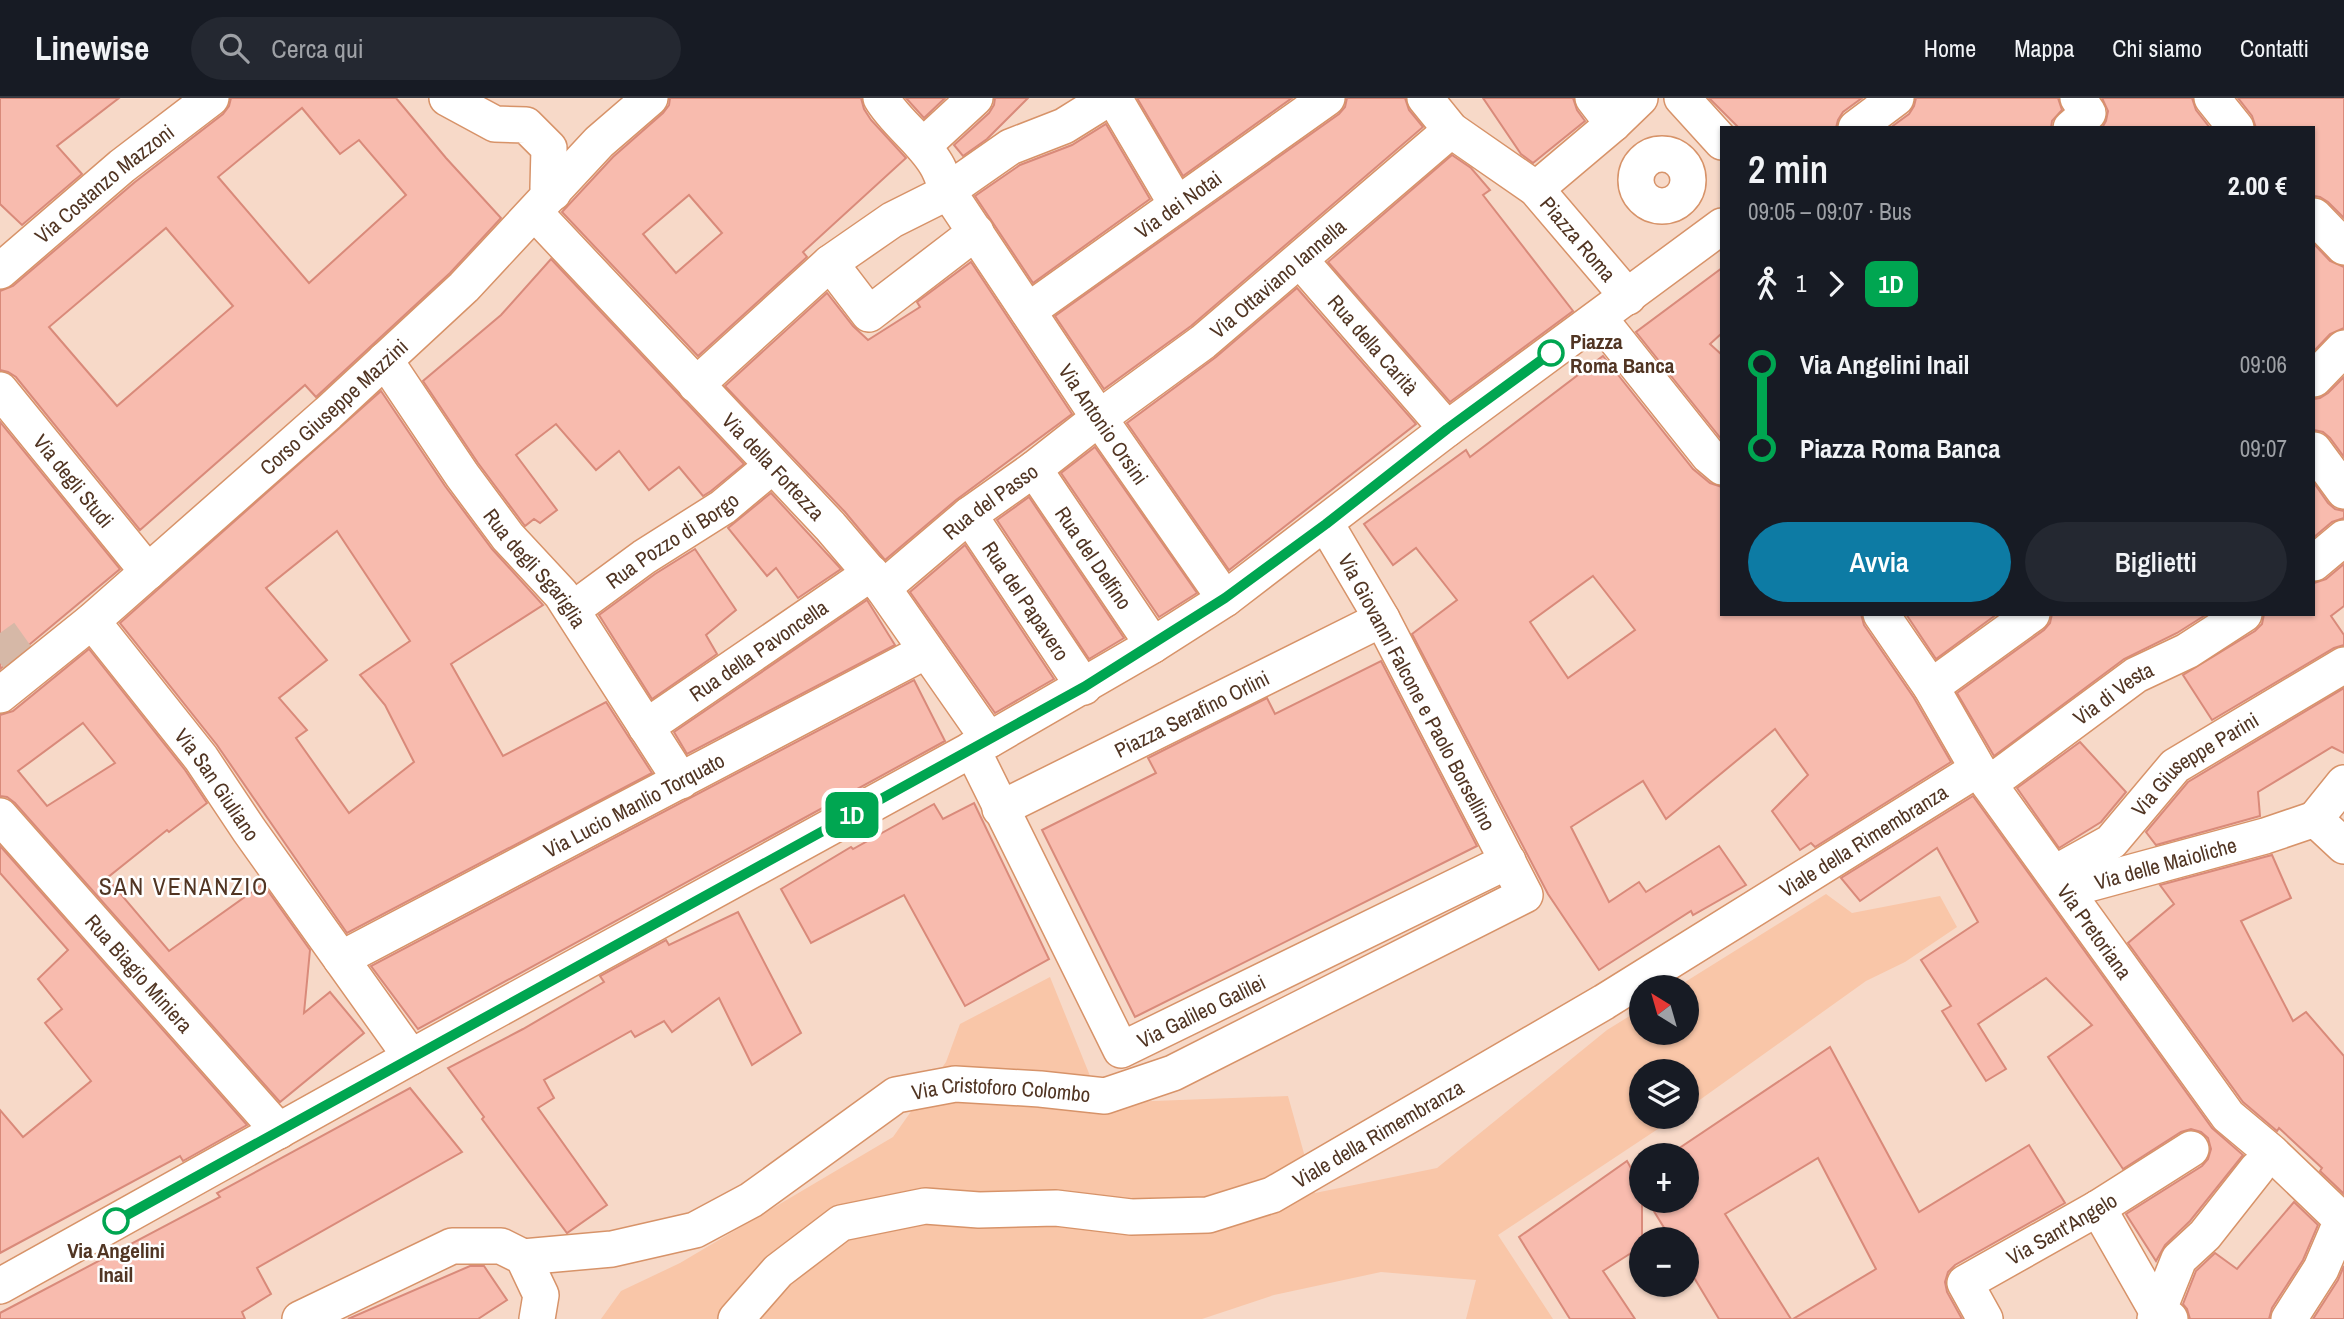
<!DOCTYPE html>
<html lang="it">
<head>
<meta charset="utf-8">
<style>
	:root { --surface:#171b24; --page:#242831; --text:#f1f3f6; --muted:#9ea1a6; --line:#363941; --accent:#0d7ba4 }
	body { margin:0; font-family:"Archivo Narrow",sans-serif; background:var(--page); color:var(--text); height:100vh; display:flex; flex-direction:column; font-size:26px; white-space:nowrap }
	* { box-sizing:border-box; margin:0 }
	p { font-size:23px; color:var(--muted) }
	.icon { flex:none; width:38px; height:38px; fill:none; stroke:currentColor; stroke-width:2; stroke-linecap:round; stroke-linejoin:round }
	.map { position:relative; flex:1; overflow:hidden }
	.side { position:absolute; left:1720px; top:28px; width:595px; height:490px; display:flex; flex-direction:column; background:var(--surface); border-radius:0px; box-shadow:0 2px 5px #0004 }
	.side>* { flex:none }
	.badge { padding:0 14px; border-radius:10px; font-size:24px; line-height:46px }
	.needle { width:46px; rotate:323deg }
	.controls { position:absolute; left:1629px; top:877px; display:grid; gap:14px }
	.controls a { display:grid; place-items:center; width:70px; height:70px; border-radius:50%; background:var(--surface); box-shadow:0 2px 5px #0004; font-size:35px }
	.map>.badge { position:absolute; translate:-50% -50%; box-shadow:0 0 0 4px #fff }
	.legs { display:flex; align-items:center; gap:10px; height:77px; padding:0 28px; font-size:23px }
	.legs p { margin-inline-start:auto }
	.headline { display:flex; align-items:center; justify-content:space-between; height:119px; padding:0 28px }
	h1 { font-size:38px; font-weight:600; line-height:52px }
	.button { display:flex; gap:14px; margin-top:auto; padding:14px 28px }
	.button a { flex:1; height:80px; border-radius:42px; background:var(--accent); color:#fff; font-size:28px; font-weight:600; line-height:80px; text-align:center }
	.button a+a { background:var(--page); color:var(--text) }
	ul { padding:0 28px; list-style:none }
	li { display:flex; align-items:center; gap:24px; height:84px; font-size:26px }
	li i { display:grid; place-items:center; width:10px; height:100%; margin:0 9px; background:currentColor }
	li i::after { content:''; width:18px; height:18px; margin:-9px; border:5px solid; border-radius:50%; background:var(--surface) }
	li p { margin-inline-start:auto }
	li:first-child i { background:linear-gradient(#0000 50%,currentColor 0) }
	li:last-child i { background:linear-gradient(currentColor 50%,#0000 0) }
	header { display:flex; align-items:center; gap:42px; box-sizing:border-box; height:98px; padding:0 35px; background:var(--surface); border-bottom:2px solid var(--line) }
	header strong { font-size:33px }
	nav { display:flex; gap:38px; margin-inline-start:auto; font-size:24px }
	.search { width:490px; height:63px; background:var(--page); display:flex; align-items:center; gap:18px; box-sizing:border-box; padding:0 24px; border-radius:38px; color:var(--muted); font-size:26px }
	.map>svg:first-child { display:block }
</style>
</head>
<body>
<header>
<strong>Linewise</strong>
<div class="search"><svg class="icon" aria-label="search" viewBox="0 0 24 24"><circle cx="10" cy="10" r="6"/><path d="M15 15l6 6"/></svg>Cerca qui</div>
<nav><a>Home</a><a>Mappa</a><a>Chi siamo</a><a>Contatti</a></nav>
</header>
<div class="map">
<svg width="2344" height="1221" viewBox="0 0 2344 1221">
	<rect width="100%" height="100%" fill="#f7d9c8"/>
	<!-- green -->
	<path fill="#f9c6a8" d="M 1826,796 L 1852,815 L 1940,798 L 1957,829 L 1905,864 L 1866,883 L 1687,1011 L 1687,973 L 1642,973 L 1642,1018 L 1676,1019 L 1498,1137 L 1553,1221 L 1466,1221 L 1476,1182 L 1381,1174 L 1274,1197 L 1202,1221 L 601,1221 L 621,1193 L 680,1165 L 893,1039 L 946,964 L 960,926 L 1050,879 L 1101,1005 L 1288,998 L 1315,1095 L 1437,1070 L 1607,932 L 1641,911 L 1642,934 L 1687,934 L 1687,889 L 1677,889 Z"/>
	<!-- building -->
	<g fill="#f8bbae" stroke="#d98a7a" stroke-width="2" fill-rule="evenodd">
		<path d="M 0,0 L 119,0 L 57,48 L 82,76 L 22,127 L 0,106 Z"/>
		<path d="M 231,0 L 396,0 L 446,60 L 501,120 L 450,175 L 316,299 L 305,287 L 140,432 L 16,279 L 8,274 L 0,272 L 0,193 L 13,188 L 135,84 L 223,16 L 229,8 ZM 302,10 L 340,56 L 359,42 L 406,97 L 309,185 L 218,79 ZM 166,130 L 233,208 L 117,308 L 49,229 Z"/>
		<path d="M 670,0 L 861,0 L 864,11 L 871,22 L 906,60 L 803,154 L 807,159 L 698,258 L 562,114 L 613,59 L 663,15 L 669,7 ZM 689,97 L 722,135 L 676,175 L 643,136 Z"/>
		<path d="M 906,0 L 945,0 L 924,20 Z"/>
		<path d="M 995,0 L 1028,0 L 987,41 L 963,58 L 954,47 L 989,15 L 994,7 Z"/>
		<path d="M 1137,0 L 1292,0 L 1183,78 Z"/>
		<path d="M 1347,0 L 1405,0 L 1409,12 L 1423,29 L 1191,228 L 1104,291 L 1055,218 L 1339,16 L 1345,9 Z"/>
		<path d="M 1483,0 L 1573,0 L 1577,12 L 1585,23 L 1533,65 L 1521,56 Z"/>
		<path d="M 1709,0 L 1862,0 L 1843,14 L 1838,22 L 1836,30 L 1739,30 Z"/>
		<path d="M 1916,0 L 2058,0 L 2062,12 L 2052,23 L 2051,30 L 1890,30 L 1909,16 L 1914,8 Z"/>
		<path d="M 2102,0 L 2192,0 L 2196,12 L 2210,30 L 2102,30 L 2106,23 L 2108,13 Z"/>
		<path d="M 2238,0 L 2344,0 L 2344,120 L 2328,104 L 2320,99 L 2314,98 L 2314,30 L 2256,30 L 2252,18 Z"/>
		<path d="M 1106,26 L 1150,101 L 1033,185 L 975,98 L 1020,67 L 1072,47 Z"/>
		<path d="M 1452,57 L 1471,70 L 1490,92 L 1483,97 L 1573,213 L 1450,304 L 1328,164 Z"/>
		<path d="M 2314,146 L 2330,163 L 2344,169 L 2344,230 L 2330,236 L 2314,253 Z"/>
		<path d="M 551,161 L 744,366 L 711,393 L 703,398 L 679,369 L 649,392 L 619,353 L 596,372 L 556,326 L 516,357 L 557,412 L 540,425 L 534,421 L 525,428 L 478,365 L 423,283 L 501,217 Z"/>
		<path d="M 971,164 L 1072,316 L 956,402 L 885,462 L 845,414 L 725,288 L 827,195 L 853,228 L 868,242 L 920,209 L 917,204 Z"/>
		<path d="M 1722,170 L 1722,235 L 1710,246 L 1722,257 L 1722,342 L 1636,234 Z"/>
		<path d="M 1297,190 L 1416,326 L 1229,472 L 1127,325 L 1216,259 Z"/>
		<path d="M 1603,258 L 1693,371 L 1710,385 L 1722,389 L 1722,516 L 1861,516 L 1864,527 L 1914,600 L 1951,664 L 1815,749 L 1811,745 L 1800,752 L 1772,713 L 1808,677 L 1775,631 L 1666,721 L 1643,683 L 1571,729 L 1609,804 L 1639,784 L 1646,794 L 1719,748 L 1746,787 L 1693,817 L 1691,813 L 1599,872 L 1548,796 L 1412,536 L 1457,502 L 1416,450 L 1393,467 L 1364,426 L 1466,352 L 1470,359 ZM 1593,478 L 1635,532 L 1568,580 L 1530,524 Z"/>
		<path d="M 2344,279 L 2344,359 L 2330,340 L 2323,334 L 2314,332 L 2314,301 L 2320,300 L 2328,295 Z"/>
		<path d="M 381,293 L 445,388 L 492,451 L 543,507 L 451,566 L 503,658 L 606,604 L 652,675 L 347,835 L 217,647 L 120,525 ZM 337,433 L 410,543 L 360,577 L 385,607 L 414,664 L 349,715 L 296,640 L 307,632 L 279,600 L 327,562 L 266,490 Z"/>
		<path d="M 0,324 L 120,471 L 0,571 Z"/>
		<path d="M 1095,349 L 1197,495 L 1159,519 L 1061,375 Z"/>
		<path d="M 2314,385 L 2328,405 L 2335,411 L 2344,413 L 2344,420 L 2332,424 L 2314,439 Z"/>
		<path d="M 771,395 L 841,471 L 798,500 L 776,470 L 767,478 L 728,430 Z"/>
		<path d="M 1029,399 L 1124,540 L 1089,561 L 997,422 Z"/>
		<path d="M 965,447 L 1054,581 L 995,615 L 910,494 Z"/>
		<path d="M 695,451 L 736,512 L 706,537 L 717,556 L 652,601 L 599,517 L 655,476 Z"/>
		<path d="M 2344,466 L 2344,508 L 2331,518 L 2344,537 L 2344,547 L 2334,550 L 2212,622 L 2183,577 L 2255,533 L 2262,526 L 2264,516 L 2314,516 L 2314,485 L 2326,481 Z"/>
		<path d="M 867,502 L 895,547 L 687,656 L 674,634 Z"/>
		<path d="M 1906,516 L 1997,516 L 1936,561 Z"/>
		<path d="M 2052,516 L 2207,516 L 2177,535 L 2124,561 L 1994,658 L 1957,595 L 2044,532 L 2050,525 Z"/>
		<path d="M 89,551 L 185,672 L 207,705 L 169,734 L 167,732 L 107,780 L 169,853 L 263,786 L 310,852 L 304,915 L 330,894 L 364,935 L 280,1004 L 15,705 L 7,699 L 0,698 L 0,617 L 13,613 ZM 83,625 L 115,665 L 47,708 L 18,673 Z"/>
		<path d="M 1381,563 L 1477,748 L 1135,919 L 1042,732 L 1156,675 L 1148,660 L 1267,600 L 1275,616 Z"/>
		<path d="M 914,582 L 945,643 L 418,931 L 371,868 Z"/>
		<path d="M 2344,590 L 2344,655 L 2332,649 L 2258,694 L 2260,718 L 2156,747 L 2146,734 L 2188,684 Z"/>
		<path d="M 2080,644 L 2126,694 L 2101,724 L 2059,750 L 2017,690 Z"/>
		<path d="M 1973,698 L 2212,1030 L 2243,1057 L 2190,1123 L 2165,1147 L 2156,1163 L 2126,1116 L 2202,1068 L 2208,1061 L 2211,1051 L 2208,1040 L 2201,1034 L 2191,1031 L 2181,1034 L 2123,1071 L 2048,959 L 2092,927 L 2046,880 L 1978,926 L 2006,971 L 1986,983 L 1942,913 L 1951,908 L 1921,862 L 1978,824 L 1937,750 L 1860,803 L 1841,780 Z"/>
		<path d="M 974,705 L 1049,861 L 965,908 L 904,797 L 811,845 L 781,791 L 851,749 L 853,751 L 934,706 L 943,721 Z"/>
		<path d="M 0,748 L 247,1027 L 183,1063 L 180,1058 L 0,1155 L 0,1012 L 23,1039 L 91,983 L 45,925 L 62,911 L 38,881 L 68,852 L 0,775 Z"/>
		<path d="M 2272,757 L 2291,800 L 2241,823 L 2293,923 L 2306,914 L 2344,958 L 2344,1096 L 2320,1073 L 2322,1070 L 2279,1030 L 2277,1033 L 2243,1004 L 2128,845 L 2174,806 L 2160,787 Z"/>
		<path d="M 738,814 L 801,935 L 752,967 L 719,900 L 672,934 L 664,923 L 635,939 L 631,933 L 544,982 L 554,1000 L 538,1010 L 607,1107 L 567,1135 L 482,1021 L 484,1019 L 448,970 L 523,931 L 604,884 L 600,878 L 666,842 L 669,847 Z"/>
		<path d="M 1830,949 L 1919,1114 L 2029,1047 L 2065,1105 L 1955,1167 L 1948,1174 L 1945,1184 L 1947,1194 L 1962,1221 L 1793,1221 L 1876,1171 L 1818,1060 L 1725,1116 L 1791,1221 L 1719,1221 L 1687,1168 L 1687,1141 L 1671,1141 L 1647,1102 L 1687,1102 L 1687,1057 L 1669,1057 Z"/>
		<path d="M 410,990 L 462,1054 L 257,1170 L 271,1196 L 242,1214 L 245,1221 L 0,1221 L 0,1215 L 220,1099 L 217,1095 Z"/>
		<path d="M 1627,1063 L 1636,1079 L 1642,1076 L 1642,1148 L 1603,1173 L 1635,1221 L 1570,1221 L 1519,1139 Z"/>
		<path d="M 2294,1104 L 2318,1127 L 2303,1162 L 2272,1210 L 2269,1221 L 2190,1221 L 2187,1211 L 2183,1206 L 2196,1173 L 2215,1155 L 2237,1171 Z"/>
		<path d="M 470,1168 L 484,1168 L 507,1202 L 478,1221 L 348,1221 Z"/>
		<path d="M 2344,1168 L 2344,1221 L 2313,1221 L 2338,1182 Z"/>
	</g>
	<g fill="none" stroke-linecap="round" stroke-linejoin="round">
		<!-- minor-tunnel -->
		<path stroke="#d6b8a7" stroke-width="35" stroke-dasharray="35 18" stroke-linecap="butt" d="M 0,535 L 20,563"/>
		<defs>
			<g id="minor">
				<path d="M 447,0 L 495,26 L 526,27 L 549,50 L 548,90 L 553,95"/>
				<path id="s1" d="M 881,0 C 896,25 921,41 936,66 C 941,74 944,84 947,92 L 1099,320 L 1225,501"/>
				<path d="M 1114,0 L 1177,107"/>
				<path id="s2" d="M 1425,0 L 1451,32 L 1536,91 L 1628,199"/>
				<path d="M 1593,0 L 1613,26"/>
				<path d="M 1682,0 L 1722,44"/>
				<path d="M 2212,0 L 2236,30"/>
				<path d="M 1856,30 L 1896,0"/>
				<path d="M 2071,30 L 2088,15 L 2078,0"/>
				<path d="M 923,48 L 975,0"/>
				<circle cx="1662" cy="82" r="26"/>
				<path d="M 1536,91 L 1613,26 L 1640,0"/>
				<path id="s3" d="M 535,115 L 830,428 L 883,490 L 989,642"/>
				<path d="M 2314,118 L 2344,149"/>
				<path id="s4" d="M 1300,162 L 1447,331"/>
				<path d="M 830,165 L 869,216 L 976,134"/>
				<path id="s5" d="M 0,173 L 122,68 L 211,0"/>
				<path id="s6" d="M 1028,213 L 1327,0"/>
				<path d="M 1599,220 L 1709,358 L 1722,369"/>
				<path id="s7" d="M 385,262 L 462,377 L 508,439 L 561,496 L 681,683"/>
				<path d="M 2314,281 L 2344,250"/>
				<path d="M 696,287 L 830,165 L 892,122 L 940,98 L 1010,49 L 1064,28 L 1109,0"/>
				<path id="s8" d="M 0,292 L 148,474"/>
				<path d="M 2314,352 L 2344,393"/>
				<path id="s9" d="M 1034,371 L 1153,547"/>
				<path id="s10" d="M 969,417 L 1084,589"/>
				<path d="M 2314,465 L 2344,440"/>
				<path id="s11" d="M 883,490 L 969,417 L 1034,371 L 1099,320 L 1203,244 L 1451,32"/>
				<path id="s12" d="M 572,512 L 644,459 L 723,409 L 772,368"/>
				<path id="s13" d="M 1881,516 L 1931,589 L 1978,671 L 2228,1018 L 2271,1054 L 2342,1122 L 2321,1171 L 2289,1221"/>
				<path id="s14" d="M 92,523 L 201,660 L 249,732 L 411,959"/>
				<path d="M 1931,589 L 2032,516"/>
				<path id="s15" d="M 0,597 L 92,523 L 328,315 L 464,189 L 599,44 L 650,0"/>
				<path id="s16" d="M 646,629 L 871,475"/>
				<path id="s17" d="M 972,651 L 1121,952 L 1508,763"/>
				<path id="s18" d="M 1989,686 L 2136,577 L 2187,553 L 2244,516"/>
				<path id="s19" d="M 1000,711 L 1382,521"/>
				<path id="s20" d="M 0,718 L 279,1033"/>
				<path d="M 2315,721 L 2344,685"/>
				<path id="s21" d="M 2055,775 L 2111,744 L 2175,668 L 2344,567"/>
				<path id="s22" d="M 2066,792 L 2265,738 L 2315,721 L 2344,748"/>
				<path id="s23" d="M 341,861 L 926,553"/>
				<path d="M 2098,1110 L 2158,1215 L 2170,1221"/>
				<path id="s24" d="M 523,1159 L 612,1151 L 695,1132 L 751,1102 L 896,997 L 955,986 L 1040,991 L 1105,998 L 1173,975 L 1525,797 L 1382,521 L 1326,426"/>
				<path d="M 0,1188 L 411,959 L 989,642 L 1153,547 L 1225,501 L 1447,331 L 1722,128"/>
				<path d="M 300,1221 L 452,1148 L 501,1148 L 523,1159 L 541,1197 L 537,1221"/>
				<path id="s25" d="M 736,1221 L 778,1173 L 841,1125 L 925,1108 L 979,1112 L 1056,1110 L 1131,1119 L 1208,1117 L 1272,1097 L 1604,904 L 1978,671"/>
				<path id="s26" d="M 1985,1221 L 1965,1185 L 2098,1110 L 2191,1051"/>
				<path d="M 2155,1221 L 2179,1161 L 2205,1137 L 2257,1071"/>
			</g>
		</defs>
		<!-- minor casing -->
		<use href="#minor" stroke="#d79369" stroke-width="38"/>
		<!-- minor -->
		<use href="#minor" stroke="#fff" stroke-width="35"/>
	</g>
	<g fill="none" stroke-linecap="round" stroke-linejoin="round">
		<defs>
			<path id="line-1" d="M 116,1123 L 1084,589 L 1225,500 L 1326,426 L 1447,331 L 1551,255"/>
		</defs>
		<!-- line-1 casing -->
		<use href="#line-1" stroke="#fff" stroke-width="16"/>
		<!-- line-1 -->
		<use href="#line-1" stroke="#00a651" stroke-width="10"/>
	</g>
	<!-- markers -->
	<g fill="#fff" stroke="#00a651" stroke-width="3.5">
		<circle cx="1551" cy="255" r="12"/>
		<circle cx="116" cy="1123" r="12"/>
	</g>
	<g text-anchor="middle" dominant-baseline="central" stroke-width="5" stroke-linejoin="round" paint-order="stroke">
		<!-- street labels -->
		<g font-size="21" fill="#513523" stroke="#fff">
			<text stroke="none"><textPath href="#s5" startOffset="136">Via Costanzo Mazzoni</textPath></text>
			<text stroke="none"><textPath href="#s6" startOffset="184">Via dei Notai</textPath></text>
			<text stroke="none"><textPath href="#s2" startOffset="210">Piazza Roma</textPath></text>
			<text stroke="none"><textPath href="#s11" startOffset="502">Via Ottaviano Iannella</textPath></text>
			<text stroke="none"><textPath href="#s4" startOffset="112">Rua della Carità</textPath></text>
			<text stroke="none"><textPath href="#s15" startOffset="441">Corso Giuseppe Mazzini</textPath></text>
			<text stroke="none"><textPath href="#s1" startOffset="396">Via Antonio Orsini</textPath></text>
			<text stroke="none"><textPath href="#s3" startOffset="348">Via della Fortezza</textPath></text>
			<text stroke="none"><textPath href="#s8" startOffset="117">Via degli Studi</textPath></text>
			<text stroke="none"><textPath href="#s11" startOffset="138">Rua del Passo</textPath></text>
			<text stroke="none"><textPath href="#s12" startOffset="122">Rua Pozzo di Borgo</textPath></text>
			<text stroke="none"><textPath href="#s9" startOffset="107">Rua del Delfino</textPath></text>
			<text stroke="none"><textPath href="#s7" startOffset="257">Rua degli Sgariglia</textPath></text>
			<text stroke="none"><textPath href="#s10" startOffset="103">Rua del Papavero</textPath></text>
			<text stroke="none"><textPath href="#s16" startOffset="136">Rua della Pavoncella</textPath></text>
			<text transform="translate(1417 594) rotate(62)">Via Giovanni Falcone e Paolo Borsellino</text>
			<text stroke="none"><textPath href="#s18" startOffset="154">Via di Vesta</textPath></text>
			<text stroke="none"><textPath href="#s19" startOffset="214">Piazza Serafino Orlini</textPath></text>
			<text stroke="none"><textPath href="#s21" startOffset="180">Via Giuseppe Parini</textPath></text>
			<text stroke="none"><textPath href="#s14" startOffset="206">Via San Giuliano</textPath></text>
			<text stroke="none"><textPath href="#s23" startOffset="331">Via Lucio Manlio Torquato</textPath></text>
			<text stroke="none"><textPath href="#s25" startOffset="1269">Viale della Rimembranza</textPath></text>
			<text stroke="none"><textPath href="#s22" startOffset="103">Via delle Maioliche</textPath></text>
			<text stroke="none"><textPath href="#s13" startOffset="383">Via Pretoriana</textPath></text>
			<text stroke="none"><textPath href="#s20" startOffset="210">Rua Biagio Miniera</textPath></text>
			<text stroke="none"><textPath href="#s17" startOffset="425">Via Galileo Galilei</textPath></text>
			<text stroke="none"><textPath href="#s24" startOffset="523">Via Cristoforo Colombo</textPath></text>
			<text stroke="none"><textPath href="#s25" startOffset="702">Viale della Rimembranza</textPath></text>
			<text stroke="none"><textPath href="#s26" startOffset="152">Via Sant'Angelo</textPath></text>
		</g>
		<!-- stop labels -->
		<g font-size="21" font-weight="bold" fill="#513523" stroke="#fff" text-anchor="start">
			<text x="1570" y="243">Piazza<tspan x="1570" dy="24">Roma Banca</tspan></text>
			<text x="116" y="1152" text-anchor="middle">Via Angelini<tspan x="116" dy="24">Inail</tspan></text>
		</g>
		<!-- quarter labels -->
		<g font-size="24" letter-spacing="2" fill="#513523" stroke="#fff">
			<text x="184" y="788">SAN VENANZIO</text>
		</g>
	</g>
</svg>
<div class="controls">
<a><svg class="needle" viewBox="-14 -14 28 28"><path d="M0-13l5 13h-10z" fill="#e53935"/><path d="M0 13l5-13h-10z" fill="#9ea1a6"/></svg></a>
<a><svg class="icon" aria-label="layers" viewBox="0 0 24 24"><path d="M12 4l9 5-9 5-9-5zM3 14l9 5 9-5"/></svg></a>
<a>+</a>
<a>−</a>
</div>
<b class="badge" style="left:852px;top:717px;background:#00a651;color:#fff">1D</b>
<section class="side">
<div class="headline"><div><h1>2 min</h1><p>09:05 – 09:07 · Bus</p></div><b>2.00 €</b></div>
<div class="legs"><svg class="icon" aria-label="walk" viewBox="0 0 24 24"><circle cx="13" cy="4" r="2"/><path d="M13 8l-2 6 4 7M11 14l-3 7M7 12l3-4h3l4 4"/></svg>1<svg class="icon" aria-label="forward" viewBox="0 0 24 24"><path d="M9 5l7 7-7 7"/></svg><b class="badge" style="background:#00a651;color:#fff">1D</b></div>
<ul>
<li><i style="color:#00a651"></i><b>Via Angelini Inail</b><p>09:06</p></li>
<li><i style="color:#00a651"></i><b>Piazza Roma Banca</b><p>09:07</p></li>
</ul>
<div class="button"><a>Avvia</a><a>Biglietti</a></div>
</section>
</div>
</body>
</html>
